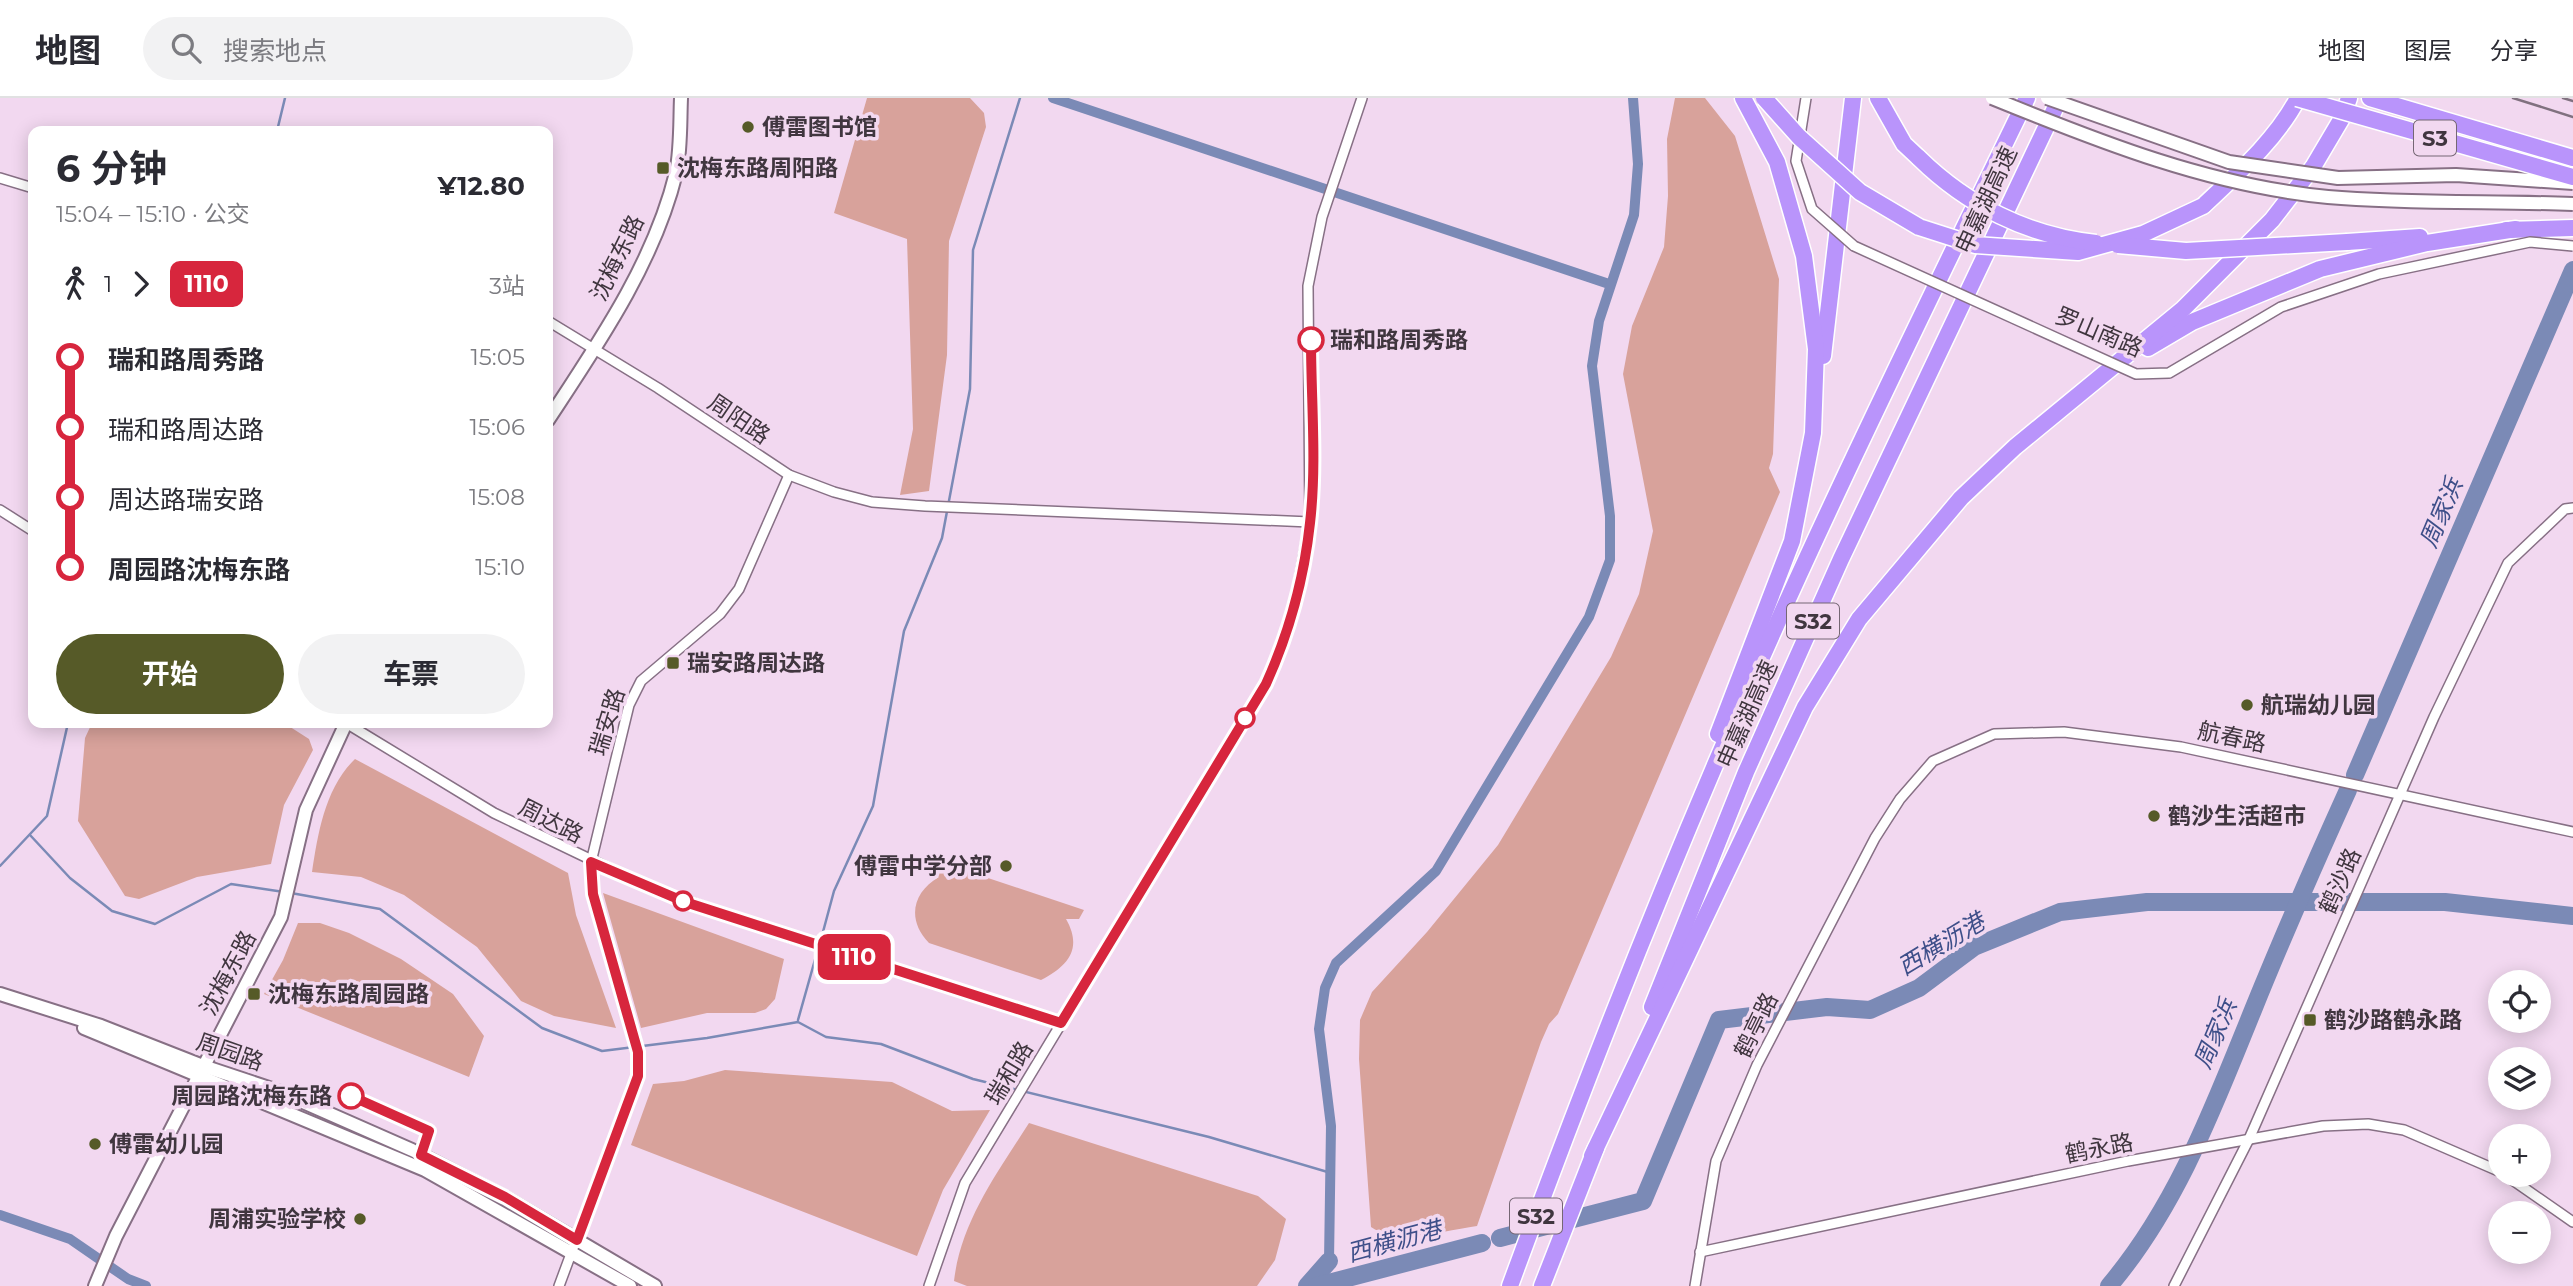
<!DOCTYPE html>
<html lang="zh">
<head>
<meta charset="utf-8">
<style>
	:root { --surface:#fff; --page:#f2f2f3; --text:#2b2b33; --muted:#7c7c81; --line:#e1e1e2; --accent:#565a28 }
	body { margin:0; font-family:Montserrat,"Noto Sans SC",sans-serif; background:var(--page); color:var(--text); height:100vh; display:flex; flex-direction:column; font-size:26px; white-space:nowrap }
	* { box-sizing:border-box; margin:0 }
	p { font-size:23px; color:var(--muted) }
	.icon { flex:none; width:38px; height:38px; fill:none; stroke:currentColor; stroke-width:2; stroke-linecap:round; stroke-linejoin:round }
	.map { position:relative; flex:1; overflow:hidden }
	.sheet { position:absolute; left:28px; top:28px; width:525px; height:602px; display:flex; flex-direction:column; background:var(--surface); border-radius:14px; box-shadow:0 4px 18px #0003 }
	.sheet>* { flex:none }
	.badge { padding:0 14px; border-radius:10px; font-size:24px; line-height:46px }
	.fabs { position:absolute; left:2488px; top:872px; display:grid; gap:14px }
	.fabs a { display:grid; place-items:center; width:63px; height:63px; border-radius:50%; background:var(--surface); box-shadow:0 4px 18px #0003; font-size:35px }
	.map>.badge { position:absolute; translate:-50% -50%; box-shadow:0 0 0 4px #fff }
	.legs { display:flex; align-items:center; gap:10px; height:77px; padding:0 28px; font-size:23px }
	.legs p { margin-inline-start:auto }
	.head { display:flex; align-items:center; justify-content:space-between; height:119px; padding:0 28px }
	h1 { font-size:38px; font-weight:700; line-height:52px }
	.cta { display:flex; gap:14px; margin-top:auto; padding:14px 28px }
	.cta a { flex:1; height:80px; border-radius:42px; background:var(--accent); color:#fff; font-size:28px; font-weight:700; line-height:80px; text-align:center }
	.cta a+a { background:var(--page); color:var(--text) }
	ul { padding:0 28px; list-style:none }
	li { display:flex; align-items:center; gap:24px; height:70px; font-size:26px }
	li i { display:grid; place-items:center; width:10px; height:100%; margin:0 9px; background:currentColor }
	li i::after { content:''; width:18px; height:18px; margin:-9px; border:5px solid; border-radius:50%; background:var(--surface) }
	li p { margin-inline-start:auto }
	li:first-child i { background:linear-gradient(#0000 50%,currentColor 0) }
	li:last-child i { background:linear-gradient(currentColor 50%,#0000 0) }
	header { display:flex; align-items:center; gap:42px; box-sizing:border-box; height:98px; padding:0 35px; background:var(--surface); border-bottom:2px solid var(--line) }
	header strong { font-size:33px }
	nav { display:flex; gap:38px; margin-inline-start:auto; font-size:24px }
	.search { width:490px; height:63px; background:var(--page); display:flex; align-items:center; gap:18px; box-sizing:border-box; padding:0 24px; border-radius:38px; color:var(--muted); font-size:26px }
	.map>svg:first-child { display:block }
</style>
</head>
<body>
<header>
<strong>地图</strong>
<div class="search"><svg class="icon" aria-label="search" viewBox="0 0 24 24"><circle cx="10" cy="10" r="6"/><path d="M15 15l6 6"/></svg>搜索地点</div>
<nav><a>地图</a><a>图层</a><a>分享</a></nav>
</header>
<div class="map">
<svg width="2573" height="1188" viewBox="0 0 2573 1188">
	<rect width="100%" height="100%" fill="#f2d8f0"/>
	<!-- green -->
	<g fill="#d8a29b">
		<path d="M 867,0 L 970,0 L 984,15 L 986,29 L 949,143 L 947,257 L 929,393 L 900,397 L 913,331 L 907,141 L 834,115 Z"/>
		<path d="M 1675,0 L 1705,0 L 1735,38 L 1779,181 L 1773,356 L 1769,370 L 1780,394 L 1558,916 L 1549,926 L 1541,944 L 1477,1128 C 1446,1132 1397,1148 1371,1129 L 1359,961 L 1360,922 L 1372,894 L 1427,834 L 1498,747 L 1611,559 L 1639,496 L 1653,433 L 1623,276 L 1632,228 L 1664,149 L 1668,98 L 1667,41 Z"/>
		<path d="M 92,625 L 284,625 L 309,641 L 313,652 L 284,707 L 271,766 L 197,779 L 139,801 L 125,798 L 78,723 L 85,640 Z"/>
		<path d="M 355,661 L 568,775 L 576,817 L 616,930 L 554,918 L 521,903 L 477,849 L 404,797 L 361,779 L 312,774 C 318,735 325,690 355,661 Z"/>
		<path d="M 928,760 L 1084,812 L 1079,821 L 1066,821 C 1083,851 1068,868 1041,882 L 929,845 C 906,821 913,794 939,779 L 923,771 Z"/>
		<path d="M 603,795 L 784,861 L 775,901 L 766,911 L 755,915 L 707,915 L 641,930 Z"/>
		<path d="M 298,825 L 320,825 L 349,835 L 401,861 L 453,896 L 484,938 L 469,979 L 264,896 L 283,862 Z"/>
		<path d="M 725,972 L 892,984 L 952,1013 L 990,1012 L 943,1092 L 917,1158 L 631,1047 L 653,986 L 684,983 Z"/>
		<path d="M 1029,1025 L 1258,1098 L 1286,1121 L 1275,1162 L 1257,1188 L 967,1188 L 954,1183 C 961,1123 998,1074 1029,1025 Z"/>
	</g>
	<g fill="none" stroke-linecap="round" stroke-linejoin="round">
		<!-- stream -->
		<g stroke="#7b8ab6" stroke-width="2.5">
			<path d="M 277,33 L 285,0"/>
			<path d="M 30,737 L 70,780 L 112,813 L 155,826 L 231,786 L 284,794"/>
			<path d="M 0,768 L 47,718 L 68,625"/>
			<path d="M 291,795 L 380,811 L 542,930 L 602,953 L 707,940 L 798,924 L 826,939 L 881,946 L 973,981 L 1209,1039 L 1331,1075"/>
			<path d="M 820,845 L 834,793 L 873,708 L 904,533 L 942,440 L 970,291 L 973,152 L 1020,0"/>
			<path d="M 798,922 L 818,851"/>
		</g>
		<!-- canal -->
		<g stroke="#7b8ab6" stroke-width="10">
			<path d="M 1053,0 L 1609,186"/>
			<path d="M 0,1117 L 70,1141 L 128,1181 L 146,1188"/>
			<path d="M 1329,1163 L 1331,1028 L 1319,931 L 1325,890 L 1336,865 L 1436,773 L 1589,519 L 1610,462 L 1610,418 L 1592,268 L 1599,223 L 1634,117 L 1638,66 L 1633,0"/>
		</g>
		<!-- river -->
		<g stroke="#7b8ab6" stroke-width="18">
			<path d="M 2355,677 L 2573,172"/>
			<path d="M 1500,1140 L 1643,1103 L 1719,922 L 1827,909 L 1870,912 L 1919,890 L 1974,849 L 2060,814 L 2147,804 L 2445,804 L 2573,818"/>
			<path d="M 1307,1188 L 1329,1163"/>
			<path d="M 1317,1188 L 1482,1145"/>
			<path d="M 2109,1188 C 2177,1108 2214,1008 2253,912 C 2283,838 2315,765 2348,692"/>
		</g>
		<defs>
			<g id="street">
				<path d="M 0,80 L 33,90"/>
				<path d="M 548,223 L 658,290 L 789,377 L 834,394 L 872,404 L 925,408 L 1310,424"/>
				<path d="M 0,412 L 33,433"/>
				<path d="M 346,625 L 494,715 L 648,789 L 792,840 L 1061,925"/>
				<path d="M 2504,1076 L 2573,1124"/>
				<path d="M 1700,1154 L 2128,1063 L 2323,1028 L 2368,1026 L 2404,1032 L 2501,1074"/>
				<path d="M 559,1188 L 637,978 L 638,954 L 593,796 L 591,764 L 629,607 L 641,583 L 720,516 L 739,491 L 789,377"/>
				<path d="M 929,1188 L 965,1085 L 1266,586 L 1282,549 L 1296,499 L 1310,424 L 1308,188 L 1322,119 L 1362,0"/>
				<path d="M 1695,1188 L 1716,1063 L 1757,967 L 1875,740 L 1900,701 L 1933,663 L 1994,636 L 2064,634 L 2181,649 L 2573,734"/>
				<path d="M 2174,1188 L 2249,1041 L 2434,619 L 2508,465 L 2565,411 L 2573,410"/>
			</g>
			<g id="secondary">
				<path d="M 548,322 C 598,246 654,165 676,75 C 681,52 680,24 681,0"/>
				<path d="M 0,896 L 101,928 L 203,968 L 278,993 L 412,1052 L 504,1099 L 655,1188"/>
				<path d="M 84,930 L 425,1072 L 630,1188"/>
				<path d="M 95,1188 L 116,1138 L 281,819 L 306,712 L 346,625"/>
			</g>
			<g id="highway">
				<path d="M 1878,0 L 1904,46 L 1919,60"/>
				<path d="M 2370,0 L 2573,60"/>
				<path d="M 2203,108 C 2237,76 2276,42 2298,0"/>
				<path d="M 2506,132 L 2573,130"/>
				<path d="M 2347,144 L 2420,139"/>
				<path d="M 2148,250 L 2192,224 L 2320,171 L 2427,145 L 2516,131"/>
				<path d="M 1823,258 L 1853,0"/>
				<path d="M 1718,636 L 1792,443 L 1813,335 L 1816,251 L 1804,158 L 1777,64 L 1743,0"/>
				<path d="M 1652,909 L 1746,674 L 1841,461 L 2060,0"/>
				<path d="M 1592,1058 L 1805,609 L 1859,521 L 1961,400 L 2015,349 L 2183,211 L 2272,122 L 2313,69 L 2342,20 L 2349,0"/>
				<path d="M 1510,1188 C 1574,1013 1642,838 1715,667 C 1811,441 1920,221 2027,0"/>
				<path d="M 1542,1188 L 1596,1050"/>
			</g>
		</defs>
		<!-- street casing -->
		<use href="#street" stroke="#877085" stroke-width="12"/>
		<!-- secondary casing -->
		<use href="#secondary" stroke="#877085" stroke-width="16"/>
		<!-- highway casing -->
		<use href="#highway" stroke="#fff" stroke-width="19"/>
		<!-- street -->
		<use href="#street" stroke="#fff" stroke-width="9"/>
		<!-- secondary -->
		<use href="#secondary" stroke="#fff" stroke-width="12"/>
		<!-- highway -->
		<use href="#highway" stroke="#b994fb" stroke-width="16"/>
		<!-- rail -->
		<g stroke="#80717f" stroke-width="2.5">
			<path d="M 2513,0 L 2573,19"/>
			<path d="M 2563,0 L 2573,3"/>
		</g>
		<defs>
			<path id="street-bridge" d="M 1806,0 L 1796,63 L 1812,111 L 1854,148 L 2136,276 L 2169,275 L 2281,209 L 2379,176 L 2530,144 L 2573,148"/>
			<g id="secondary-bridge">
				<path d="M 1992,0 C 2100,44 2211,88 2328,99 C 2409,106 2492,103 2573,106"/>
				<path d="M 2047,0 L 2229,64 L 2338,80 L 2456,77 L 2573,85"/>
			</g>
			<g id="highway-bridge">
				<path d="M 1764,0 L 1799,39 L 1860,94 L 1919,129 L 1975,147 L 2078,154 L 2143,136 L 2203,108"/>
				<path d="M 2297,0 L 2573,79"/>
				<path d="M 1919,60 C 1967,107 2028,138 2096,145"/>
				<path d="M 2118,147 L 2186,153 L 2347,144"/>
			</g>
		</defs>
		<!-- street-bridge casing -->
		<use href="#street-bridge" stroke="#877085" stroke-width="12" stroke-linecap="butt"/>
		<!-- secondary-bridge casing -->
		<use href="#secondary-bridge" stroke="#877085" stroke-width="16" stroke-linecap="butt"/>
		<!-- highway-bridge casing -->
		<use href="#highway-bridge" stroke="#fff" stroke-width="19" stroke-linecap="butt"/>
		<!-- street-bridge -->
		<use href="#street-bridge" stroke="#fff" stroke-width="9"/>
		<!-- secondary-bridge -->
		<use href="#secondary-bridge" stroke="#fff" stroke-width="12"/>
		<!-- highway-bridge -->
		<use href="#highway-bridge" stroke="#b994fb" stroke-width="16"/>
	</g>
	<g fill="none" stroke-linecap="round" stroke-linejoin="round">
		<defs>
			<path id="line-1" d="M 351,998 L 429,1033 L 421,1057 L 505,1099 L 577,1142 L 638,978 L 638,954 L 593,796 L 591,764 L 685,804 L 1061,925 L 1266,586 C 1289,535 1304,481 1310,425 C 1317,365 1311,302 1311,242"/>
		</defs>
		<!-- line-1 casing -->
		<use href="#line-1" stroke="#fff" stroke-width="16"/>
		<!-- line-1 -->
		<use href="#line-1" stroke="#d7263d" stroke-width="10"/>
	</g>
	<!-- markers -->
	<g fill="#565a28" stroke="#f2d8f0" stroke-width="2.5">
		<circle cx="748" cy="29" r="7"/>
		<rect x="656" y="63" width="14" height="14" rx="3.5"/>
		<rect x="666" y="558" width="14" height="14" rx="3.5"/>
		<circle cx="2247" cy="607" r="7"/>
		<circle cx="2154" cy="718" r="7"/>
		<circle cx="1006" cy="768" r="7"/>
		<rect x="247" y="889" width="14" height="14" rx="3.5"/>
		<rect x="2303" y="915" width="14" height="14" rx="3.5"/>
		<circle cx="95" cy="1046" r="7"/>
		<circle cx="360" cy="1121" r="7"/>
	</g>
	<g fill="#fff" stroke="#d7263d" stroke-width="3.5">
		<circle cx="1311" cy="242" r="12"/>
		<circle cx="1245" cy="620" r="9"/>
		<circle cx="683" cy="803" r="9"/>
		<circle cx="351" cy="998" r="12"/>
	</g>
	<g text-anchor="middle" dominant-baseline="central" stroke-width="7" stroke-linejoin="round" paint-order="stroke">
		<!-- shield labels -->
		<g fill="#f2d8f0" stroke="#756774" stroke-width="2">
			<rect x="2414" y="22.5" width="42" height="35" rx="5"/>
			<rect x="1787" y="505.5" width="52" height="35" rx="5"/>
			<rect x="1510" y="1100.5" width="52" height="35" rx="5"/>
		</g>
		<g font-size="21" font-weight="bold" fill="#40363f">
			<text x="2435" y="40">S3</text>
			<text x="1813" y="523">S32</text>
			<text x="1536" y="1118">S32</text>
		</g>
		<!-- poi labels -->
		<g font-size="23" font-weight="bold" fill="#40363f" stroke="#f2d8f0" text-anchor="start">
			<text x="762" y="29">傅雷图书馆</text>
			<text x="677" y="70">沈梅东路周阳路</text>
			<text x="687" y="565">瑞安路周达路</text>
			<text x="2261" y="607">航瑞幼儿园</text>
			<text x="2168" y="718">鹤沙生活超市</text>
			<text x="992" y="768" text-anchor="end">傅雷中学分部</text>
			<text x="268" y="896">沈梅东路周园路</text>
			<text x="2324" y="922">鹤沙路鹤永路</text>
			<text x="109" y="1046">傅雷幼儿园</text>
			<text x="346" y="1121" text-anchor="end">周浦实验学校</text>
		</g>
		<!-- street labels -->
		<g font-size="23" fill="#40363f" stroke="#f2d8f0">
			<text transform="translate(1986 102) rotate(-65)">申嘉湖高速</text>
			<text transform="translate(617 160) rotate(-64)">沈梅东路</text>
			<text transform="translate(2099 234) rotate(23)">罗山南路</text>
			<text transform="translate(739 321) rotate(34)">周阳路</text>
			<text transform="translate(1747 616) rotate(-66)">申嘉湖高速</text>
			<text transform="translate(607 624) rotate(-73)">瑞安路</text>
			<text transform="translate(2232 639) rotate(12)">航春路</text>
			<text transform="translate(551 723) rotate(27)">周达路</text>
			<text transform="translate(2340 783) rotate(-66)">鹤沙路</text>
			<text transform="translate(228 875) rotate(-62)">沈梅东路</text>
			<text transform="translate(1756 927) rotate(-64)">鹤亭路</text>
			<text transform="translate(230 954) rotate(19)">周园路</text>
			<text transform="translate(1009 975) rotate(-59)">瑞和路</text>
			<text transform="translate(2099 1050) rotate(-11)">鹤永路</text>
		</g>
		<!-- stop labels -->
		<g font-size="23" font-weight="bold" fill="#40363f" stroke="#f2d8f0" text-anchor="start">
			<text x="1330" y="242">瑞和路周秀路</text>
			<text x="332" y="998" text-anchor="end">周园路沈梅东路</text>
		</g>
		<!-- water labels -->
		<g font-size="24" font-style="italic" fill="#3e4f89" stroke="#f2d8f0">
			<text transform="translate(2441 415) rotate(-67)">周家浜</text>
			<text transform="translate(1941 846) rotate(-31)">西横沥港</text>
			<text transform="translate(2215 936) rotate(-67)">周家浜</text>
			<text transform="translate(1394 1143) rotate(-15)">西横沥港</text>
		</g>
	</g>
</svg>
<div class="fabs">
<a><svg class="icon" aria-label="locate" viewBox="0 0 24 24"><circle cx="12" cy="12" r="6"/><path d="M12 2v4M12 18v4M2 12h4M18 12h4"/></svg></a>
<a><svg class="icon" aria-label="layers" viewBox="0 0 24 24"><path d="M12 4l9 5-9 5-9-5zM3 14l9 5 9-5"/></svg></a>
<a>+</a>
<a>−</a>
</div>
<b class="badge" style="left:854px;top:859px;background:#d7263d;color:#fff">1110</b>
<section class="sheet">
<div class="head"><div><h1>6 分钟</h1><p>15:04 – 15:10 · 公交</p></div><b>¥12.80</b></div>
<div class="legs"><svg class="icon" aria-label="walk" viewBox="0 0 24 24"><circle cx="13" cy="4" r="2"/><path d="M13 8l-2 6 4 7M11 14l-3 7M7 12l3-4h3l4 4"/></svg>1<svg class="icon" aria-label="forward" viewBox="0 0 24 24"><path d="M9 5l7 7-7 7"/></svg><b class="badge" style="background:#d7263d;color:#fff">1110</b><p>3站</p></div>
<ul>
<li><i style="color:#d7263d"></i><b>瑞和路周秀路</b><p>15:05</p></li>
<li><i style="color:#d7263d"></i><span>瑞和路周达路</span><p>15:06</p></li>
<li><i style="color:#d7263d"></i><span>周达路瑞安路</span><p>15:08</p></li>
<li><i style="color:#d7263d"></i><b>周园路沈梅东路</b><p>15:10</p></li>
</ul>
<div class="cta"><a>开始</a><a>车票</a></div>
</section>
</div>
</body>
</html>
